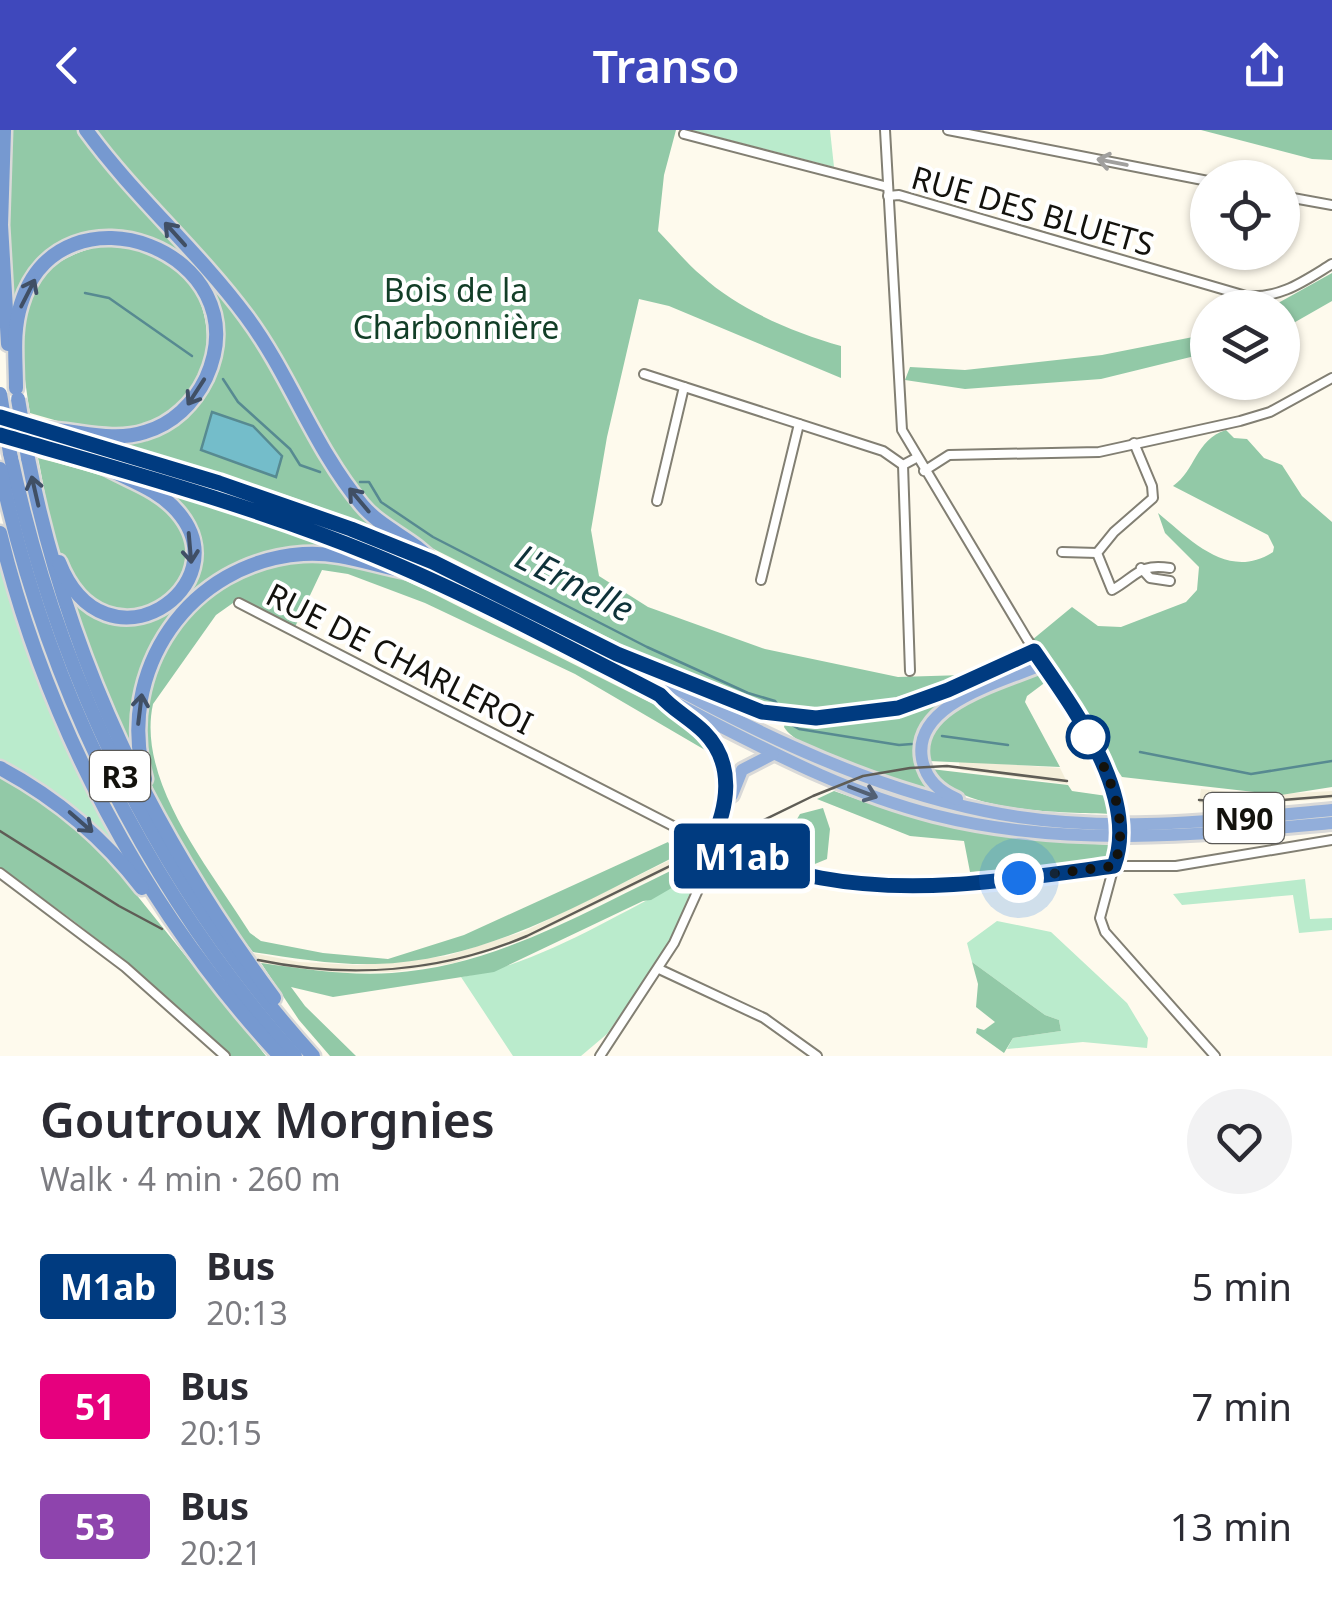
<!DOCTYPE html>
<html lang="en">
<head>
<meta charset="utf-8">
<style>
	:root { --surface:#fff; --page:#f2f2f3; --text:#2b2b33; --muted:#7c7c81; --accent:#3f48bc }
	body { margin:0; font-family:"Noto Sans",sans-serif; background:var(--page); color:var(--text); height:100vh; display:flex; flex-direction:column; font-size:38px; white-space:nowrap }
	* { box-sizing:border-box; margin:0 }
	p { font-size:32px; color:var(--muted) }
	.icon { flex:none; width:55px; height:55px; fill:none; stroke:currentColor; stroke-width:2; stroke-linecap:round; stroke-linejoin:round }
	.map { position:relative; height:926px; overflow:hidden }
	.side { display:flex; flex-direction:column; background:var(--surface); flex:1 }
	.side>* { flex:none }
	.badge { padding:0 20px; border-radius:8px; font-size:35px; line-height:65px }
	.buttons { position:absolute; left:1190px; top:30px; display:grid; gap:20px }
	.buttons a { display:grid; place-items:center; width:110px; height:110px; border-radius:50%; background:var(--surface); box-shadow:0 2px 8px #0004; font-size:50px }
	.you { position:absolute; width:50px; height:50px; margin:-25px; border:8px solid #fff; border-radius:50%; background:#1a73e8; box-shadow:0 0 0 15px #1a73e833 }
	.map>.badge { position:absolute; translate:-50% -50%; box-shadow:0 0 0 5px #fff }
	.round { display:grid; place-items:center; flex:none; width:105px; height:105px; border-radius:52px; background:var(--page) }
	.headline { display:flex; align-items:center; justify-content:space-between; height:170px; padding:0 40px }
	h1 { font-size:48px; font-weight:600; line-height:75px }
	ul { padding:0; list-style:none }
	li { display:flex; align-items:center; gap:30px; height:120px; padding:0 40px }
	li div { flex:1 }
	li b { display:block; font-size:38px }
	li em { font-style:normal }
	li .badge { min-width:110px; font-weight:700; text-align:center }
	header { display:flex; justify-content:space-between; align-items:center; height:130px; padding:0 40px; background:var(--accent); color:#fff; font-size:45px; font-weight:600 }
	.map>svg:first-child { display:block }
</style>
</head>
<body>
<header><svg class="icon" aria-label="back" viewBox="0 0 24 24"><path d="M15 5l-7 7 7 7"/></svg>Transo<svg class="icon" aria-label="share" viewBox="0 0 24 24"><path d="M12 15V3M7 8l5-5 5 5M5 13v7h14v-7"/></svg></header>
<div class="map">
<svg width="1332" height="926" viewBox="0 0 1332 926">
	<rect width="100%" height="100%" fill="#fefaed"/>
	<!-- built -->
	<g fill="#f4eed9">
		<path d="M 959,631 L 1060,638 L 1068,654 L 960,640 Z"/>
		<path d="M 1201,659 L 1261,665 L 1332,661 L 1332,669 L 1219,675 L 1199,673 Z"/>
		<path d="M 680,725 L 678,735 L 528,808 L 454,833 L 393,842 L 336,843 L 262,834 L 253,823 L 299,832 L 357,835 L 447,826 L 525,801 Z"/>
	</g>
	<!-- green -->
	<g fill="#baebcc">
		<path d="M 691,0 L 830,0 L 834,37 Z"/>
		<path d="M 0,426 L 132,737 L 0,634 Z"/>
		<path d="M 1305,749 L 1310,789 L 1332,788 L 1332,800 L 1299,803 L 1293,765 L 1182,775 L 1173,764 Z"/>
		<path d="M 682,752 L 699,755 L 667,817 L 607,904 L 581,926 L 513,926 L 461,847 C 535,836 616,785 682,752 Z"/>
		<path d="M 997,791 L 1051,802 L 1127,873 L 1148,908 L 1147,918 L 1083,912 L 1007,919 L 1013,908 L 1061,901 L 1059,890 L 1045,885 L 972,832 L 967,813 Z"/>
	</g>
	<!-- forest -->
	<g fill="#92c9a7">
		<path d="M 11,0 L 82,0 L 220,158 L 385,403 L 264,358 L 110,310 L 181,286 L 219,207 L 185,131 L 168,118 L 134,105 L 119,104 L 56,122 L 12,192 L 7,88 Z"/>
		<path d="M 93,0 L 676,0 L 664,45 L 658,101 C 673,116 686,133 702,146 C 739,180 793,202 841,216 L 841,248 L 669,176 L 639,169 L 607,307 L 591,400 L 599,446 L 648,477 L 765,519 L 898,547 L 964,545 C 914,565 865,584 809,582 C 735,579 668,537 603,505 C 539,472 476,440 412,408 L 386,390 L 367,371 L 348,345 L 271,212 Z"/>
		<path d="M 1201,0 L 1332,0 L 1332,30 L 1312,29 Z"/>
		<path d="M 116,113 C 131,118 154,120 167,130 C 234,177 213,288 129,300 C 95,304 62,292 30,283 C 16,197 10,130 116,113 Z"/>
		<path d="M 1332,143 L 1332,171 L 1283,199 L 1282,178 L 1271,177 Z"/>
		<path d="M 1207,198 L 1207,223 L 1101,249 L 965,259 L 905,250 L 910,237 L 965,240 L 1102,225 L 1193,207 L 1198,200 Z"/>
		<path d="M 1226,300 L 1234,308 L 1247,309 L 1264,328 L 1282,335 L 1302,366 L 1332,392 L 1332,657 L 1281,665 L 1122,647 L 1032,510 L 1072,477 L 1098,496 L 1121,497 L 1186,472 L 1197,460 L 1199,437 L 1165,403 L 1158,383 C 1191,410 1228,451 1273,422 L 1274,417 L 1268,405 L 1173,356 C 1196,340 1195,310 1226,300 Z"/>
		<path d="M 38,328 C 85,341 205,364 187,435 C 184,446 175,458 169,469 L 123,484 C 114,480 103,476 94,471 C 55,448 47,369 38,328 Z"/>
		<path d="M 161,360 L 340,421 L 239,435 L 150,525 L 137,635 L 118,596 L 63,451 L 127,493 L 143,492 L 175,475 L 188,459 L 198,429 Z"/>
		<path d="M 331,429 L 393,445 L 434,464 L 665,580 L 688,593 L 717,627 L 575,544 L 425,473 L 348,444 L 322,440 L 295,497 L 240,468 L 216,485 L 153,574 C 136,652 211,740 250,803 L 261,811 L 323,823 L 388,829 L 464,805 L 668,712 L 676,726 C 580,774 485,831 375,834 C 334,835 293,828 253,822 C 213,771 161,701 147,637 C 127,549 188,450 277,433 C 294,429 314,430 331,429 Z"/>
		<path d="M 1032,528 L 1033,535 L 959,567 L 920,603 L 938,663 C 905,653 799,623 784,597 L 786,589 L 835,591 Z"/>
		<path d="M 1035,543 L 1039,543 L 1047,551 L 1027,566 L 1025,572 L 1060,637 L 929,631 C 916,579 998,559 1035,543 Z"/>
		<path d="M 931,639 L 1068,655 L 1072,661 L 1107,666 L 1111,684 C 1064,682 957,684 931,639 Z"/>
		<path d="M 0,644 L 86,702 L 266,926 L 229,926 C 160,858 82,792 0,740 Z"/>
		<path d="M 834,661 C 925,694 1015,710 1111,715 L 1109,729 L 970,742 L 964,711 L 910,706 L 817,669 Z"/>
		<path d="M 823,678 L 830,699 L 827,729 L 810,736 L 745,720 L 754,711 L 783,713 L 800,684 Z"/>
		<path d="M 693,730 L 689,743 L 683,747 L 690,750 L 694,745 L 702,749 L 699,755 L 682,752 L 651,770 L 643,771 L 494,842 L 333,867 L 291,857 L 305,876 L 356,926 L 330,926 L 299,890 L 261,833 C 304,839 348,846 392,843 C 500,836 597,775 693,730 Z"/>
		<path d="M 972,832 L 1045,885 L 1059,890 L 1061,901 L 1013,908 L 1004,923 L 976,903 L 977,898 L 984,900 L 995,892 L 976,877 L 978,854 Z"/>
	</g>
	<!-- water -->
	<path fill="#74bdca" stroke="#578a91" stroke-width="2.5" d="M 212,282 L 253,296 L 282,326 L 276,347 L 201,320 Z"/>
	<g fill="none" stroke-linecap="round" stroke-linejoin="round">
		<!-- stream -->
		<g stroke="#578a91" stroke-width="2.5">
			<path d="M 85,163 L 109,168 L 192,226"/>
			<path d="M 223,249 L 238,272 L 290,319 L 300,335 L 320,342"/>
			<path d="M 360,352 L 369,352 L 381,372 L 433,407 L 647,517 L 748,563 L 775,571 L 779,576"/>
			<path d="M 790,594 L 799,599 L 899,615 L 912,614"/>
			<path d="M 942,606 L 1008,615"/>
			<path d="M 1140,622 L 1251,644 L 1332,631"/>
		</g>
		<defs>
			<g id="minor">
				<path d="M 885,0 L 902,300 L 1027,509 L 1056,551 L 1102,636"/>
				<path d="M 948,0 L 1208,51"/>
				<path d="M 684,4 L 888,57"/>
				<path d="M 888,66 L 899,65 L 1246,166 C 1280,169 1304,151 1332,134"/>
				<path d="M 1282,66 L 1332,75"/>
				<path d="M 644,244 L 883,321 L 903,335 L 916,328"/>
				<path d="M 1134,313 L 1152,356 L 1153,368 L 1114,402 L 1097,423 L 1112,460 C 1137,446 1139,433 1170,438"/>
				<path d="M 903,335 L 910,541"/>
				<path d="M 924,341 L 949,325 L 1099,322 L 1240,291 L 1270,282 L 1332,248"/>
				<path d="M 657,371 L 684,257"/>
				<path d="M 1062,422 L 1097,423"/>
				<path d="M 1141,438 L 1150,448 L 1170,451"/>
				<path d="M 761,450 L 799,294"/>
				<path d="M 239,473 L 710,715 L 820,748 L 912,756 L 979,753 L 1114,736 L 1176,736 L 1332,710"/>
				<path d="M 1114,736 L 1100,788 L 1105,802 L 1215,926"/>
				<path d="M 0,743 L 125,837 L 225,926"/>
				<path d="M 659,839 L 764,888 L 817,926"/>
				<path d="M 600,926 L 674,813 L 717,718"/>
			</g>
			<g id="trunk">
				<path d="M 55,304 C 183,342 313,377 435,433 C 617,516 786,641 985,681 C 1099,705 1217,691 1332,680"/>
				<path d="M 0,305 C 159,352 320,396 470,467 C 552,506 632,550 712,592 C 784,629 855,665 934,685 C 1065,718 1199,705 1332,693"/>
				<path d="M 672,546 C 700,559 729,572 759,580 C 855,606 949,561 1034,521"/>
				<path d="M 676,581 C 730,617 738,658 710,715"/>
				<path d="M 732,665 L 742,640 L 773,624"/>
				<path d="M 957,669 C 939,661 926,650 922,629 C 912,573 1003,552 1043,534"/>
			</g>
			<g id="motorway">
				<path d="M 4,0 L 1,95 L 8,214"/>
				<path d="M 86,0 C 134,66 197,120 246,186 C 290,245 314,318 362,375 C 382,399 413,409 433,432"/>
				<path d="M 16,258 C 16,229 12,202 21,174 C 60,47 263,121 206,248 C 194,273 173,294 145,302 C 111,313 75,299 40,299"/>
				<path d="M 10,323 C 58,549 158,754 313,926"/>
				<path d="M 28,328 C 68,530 152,703 274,868"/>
				<path d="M 0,339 C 47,558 146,759 295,926"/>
				<path d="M 0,403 C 47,596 145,781 280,926"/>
				<path d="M 59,432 C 105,549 243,456 177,381 C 156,357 126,350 100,334"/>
				<path d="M 0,638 C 56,668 103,707 142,758"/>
				<path d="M 145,649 C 115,541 189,432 303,424 C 342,421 377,437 416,443"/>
			</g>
		</defs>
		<!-- minor casing -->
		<use href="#minor" stroke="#827f73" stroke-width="12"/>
		<!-- trunk casing -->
		<use href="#trunk" stroke="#d9d9d8" stroke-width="18"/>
		<!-- motorway casing -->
		<use href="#motorway" stroke="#d9d9d8" stroke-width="19"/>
		<!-- minor -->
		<use href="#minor" stroke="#fff" stroke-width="8"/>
		<!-- trunk -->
		<use href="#trunk" stroke="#92aeda" stroke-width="12"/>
		<!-- motorway -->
		<use href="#motorway" stroke="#7699d0" stroke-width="14"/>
		<!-- tram -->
		<g stroke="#5f5d56" stroke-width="2.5">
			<path d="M 1199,670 L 1246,673 L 1332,666"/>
			<path d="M 0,701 L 119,776 L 162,799"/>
			<path d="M 258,830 C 349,849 441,842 527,806 L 813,666 L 863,646 L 910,638 L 947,636 L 1067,651"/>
		</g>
		<defs>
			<path id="minor-bridge" d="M 1102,636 C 1119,661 1122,697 1117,727"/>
			<g id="motorway-bridge">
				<path d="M 0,264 L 10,323"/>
				<path d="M 18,269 L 28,328"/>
			</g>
		</defs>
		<!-- minor-bridge casing -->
		<use href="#minor-bridge" stroke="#827f73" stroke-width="12" stroke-linecap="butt"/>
		<!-- motorway-bridge casing -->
		<use href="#motorway-bridge" stroke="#d9d9d8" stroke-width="19" stroke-linecap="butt"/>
		<!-- minor-bridge -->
		<use href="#minor-bridge" stroke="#fff" stroke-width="8"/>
		<!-- motorway-bridge -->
		<use href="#motorway-bridge" stroke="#7699d0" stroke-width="14"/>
	</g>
	<!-- one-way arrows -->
	<defs><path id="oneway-shaft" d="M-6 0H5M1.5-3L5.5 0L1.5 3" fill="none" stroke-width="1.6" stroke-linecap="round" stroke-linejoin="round" transform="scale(2.5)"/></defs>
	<use stroke="#a1a09e" href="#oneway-shaft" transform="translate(1112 32) rotate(-169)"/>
	<g stroke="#404f65">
		<use href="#oneway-shaft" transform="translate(175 104) rotate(-132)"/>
		<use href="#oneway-shaft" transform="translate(28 163) rotate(-63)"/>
		<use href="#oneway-shaft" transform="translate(196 262) rotate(123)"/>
		<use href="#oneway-shaft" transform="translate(35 361) rotate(-103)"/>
		<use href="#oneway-shaft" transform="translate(359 370) rotate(-130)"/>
		<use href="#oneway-shaft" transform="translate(190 418) rotate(85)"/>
		<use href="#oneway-shaft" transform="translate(140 579) rotate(-83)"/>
		<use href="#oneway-shaft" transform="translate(81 692) rotate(41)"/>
	</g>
	<use stroke="#526074" href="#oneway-shaft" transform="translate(863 662) rotate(21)"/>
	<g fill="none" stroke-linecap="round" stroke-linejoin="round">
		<defs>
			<path id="line" d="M 0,287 L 219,353 L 351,399 L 433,432 L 617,524 L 762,582 L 816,588 L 898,578 L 948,560 L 1034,521 C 1072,576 1140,666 1114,736 C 1017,749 918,766 821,748 C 784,741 746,728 710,715 C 728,678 736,634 704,602 C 690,588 673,580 660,565 C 565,516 471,465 371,424 C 251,375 125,341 0,305"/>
		</defs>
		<!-- line casing -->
		<use href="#line" stroke="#fff" stroke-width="22"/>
		<!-- line -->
		<use href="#line" stroke="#003b80" stroke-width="15"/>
		<!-- walk -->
		<path stroke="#13120d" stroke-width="10" stroke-dasharray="0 18" d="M 1019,748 L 1114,736 C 1132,689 1107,639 1084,598 L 1088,607"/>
	</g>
	<!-- markers -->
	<circle fill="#fff" stroke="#003b80" stroke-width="5" cx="1088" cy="607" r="20"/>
	<g text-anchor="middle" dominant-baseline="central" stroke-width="8" stroke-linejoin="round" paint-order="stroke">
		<!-- shield labels -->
		<g fill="#fff" stroke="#5a5956" stroke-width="2.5">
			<rect x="90" y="621" width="60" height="50" rx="8"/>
			<rect x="1204" y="663" width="80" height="50" rx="8"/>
		</g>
		<g font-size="30" font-weight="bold" fill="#13120d">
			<text x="120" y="646">R3</text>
			<text x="1244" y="688">N90</text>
		</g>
		<!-- street labels -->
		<g font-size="32" fill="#13120d" stroke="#fff">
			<text transform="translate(1033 80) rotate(16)">RUE DES BLUETS</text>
			<text transform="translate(400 528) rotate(27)">RUE DE CHARLEROI</text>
		</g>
		<!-- park labels -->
		<g font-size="32" fill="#123e27" stroke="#fff">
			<text x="456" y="159">Bois de la<tspan x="456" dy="37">Charbonnière</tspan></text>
		</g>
		<!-- water labels -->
		<g font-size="35" font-style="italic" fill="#0e3239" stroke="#fff">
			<text transform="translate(575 452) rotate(27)">L'Ernelle</text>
		</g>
	</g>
</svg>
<div class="buttons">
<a><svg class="icon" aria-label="locate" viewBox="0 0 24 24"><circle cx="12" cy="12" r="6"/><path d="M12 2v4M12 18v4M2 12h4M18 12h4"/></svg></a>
<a><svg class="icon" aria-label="layers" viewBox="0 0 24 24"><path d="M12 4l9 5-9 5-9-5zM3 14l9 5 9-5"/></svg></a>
</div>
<div class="you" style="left:1019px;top:748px"></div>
<b class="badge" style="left:742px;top:726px;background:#003b80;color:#fff">M1ab</b>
</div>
<section class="side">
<div class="headline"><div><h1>Goutroux Morgnies</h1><p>Walk · 4 min · 260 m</p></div><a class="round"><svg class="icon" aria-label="heart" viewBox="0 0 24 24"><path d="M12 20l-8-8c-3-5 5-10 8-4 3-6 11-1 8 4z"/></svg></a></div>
<ul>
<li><span class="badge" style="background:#003b80;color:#fff">M1ab</span><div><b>Bus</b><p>20:13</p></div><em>5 min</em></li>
<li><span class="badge" style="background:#e6007e;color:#fff">51</span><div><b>Bus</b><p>20:15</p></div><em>7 min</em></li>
<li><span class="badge" style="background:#8e44ad;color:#fff">53</span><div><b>Bus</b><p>20:21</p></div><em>13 min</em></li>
</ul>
</section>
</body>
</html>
